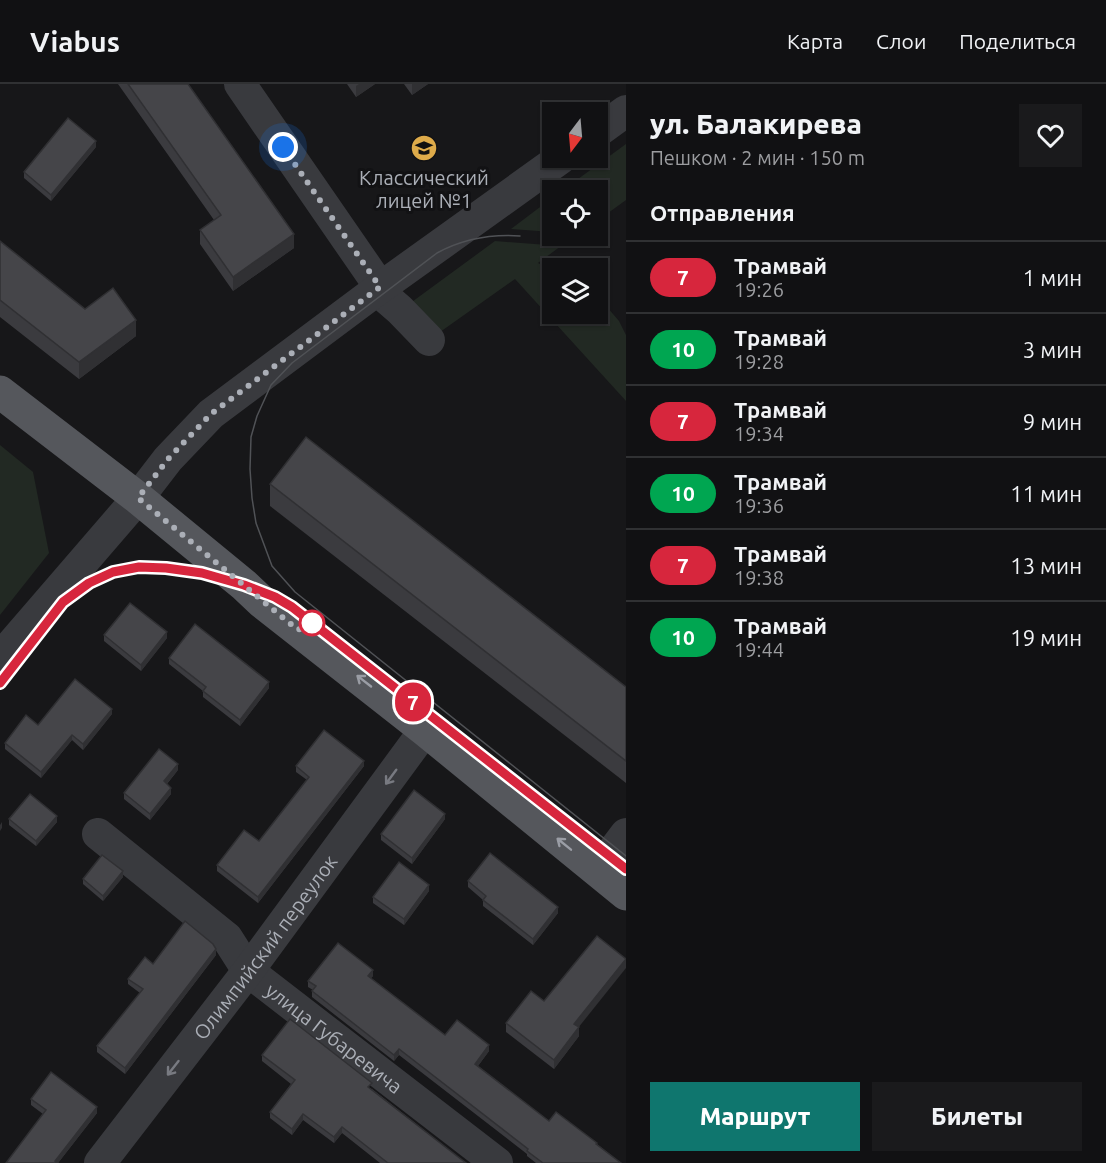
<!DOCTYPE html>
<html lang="ru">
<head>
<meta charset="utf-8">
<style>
	:root { --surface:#111113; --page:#1a1a1c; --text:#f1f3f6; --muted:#9c9da0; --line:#303133; --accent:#0f766e }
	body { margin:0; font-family:Ubuntu,sans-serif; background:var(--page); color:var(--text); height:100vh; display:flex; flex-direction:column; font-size:22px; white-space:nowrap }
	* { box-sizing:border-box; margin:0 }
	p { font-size:20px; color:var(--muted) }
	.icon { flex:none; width:33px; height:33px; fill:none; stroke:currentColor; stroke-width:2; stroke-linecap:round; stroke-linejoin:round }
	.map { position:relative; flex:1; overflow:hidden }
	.side { display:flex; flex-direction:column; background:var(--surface); width:480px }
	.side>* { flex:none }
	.badge { padding:0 12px; border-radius:20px; font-size:21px; line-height:39px }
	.needle { width:39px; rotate:196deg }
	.controls { position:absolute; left:542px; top:18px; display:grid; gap:12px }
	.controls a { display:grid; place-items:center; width:66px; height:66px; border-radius:0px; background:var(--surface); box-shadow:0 2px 4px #0004,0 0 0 2px var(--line); font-size:30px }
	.you { position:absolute; width:30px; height:30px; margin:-15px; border:4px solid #fff; border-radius:50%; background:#1a73e8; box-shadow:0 0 0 9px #1a73e833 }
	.map>.badge { position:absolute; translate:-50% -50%; box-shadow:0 0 0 3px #fff }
	h2 { padding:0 24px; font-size:22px; line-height:54px }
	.round { display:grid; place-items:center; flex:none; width:63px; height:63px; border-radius:0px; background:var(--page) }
	.headline { display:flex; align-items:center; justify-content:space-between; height:102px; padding:0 24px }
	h1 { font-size:28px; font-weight:800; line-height:45px }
	.primary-button { display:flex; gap:12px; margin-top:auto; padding:12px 24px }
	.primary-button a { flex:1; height:69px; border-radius:0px; background:var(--accent); color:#fff; font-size:24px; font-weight:800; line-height:69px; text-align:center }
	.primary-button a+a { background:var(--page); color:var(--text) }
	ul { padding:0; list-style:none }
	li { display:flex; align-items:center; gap:18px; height:72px; padding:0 24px; border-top:2px solid var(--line) }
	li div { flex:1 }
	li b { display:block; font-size:22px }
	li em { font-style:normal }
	li .badge { min-width:66px; font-weight:700; text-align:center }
	header { display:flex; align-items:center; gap:36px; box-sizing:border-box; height:84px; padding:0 30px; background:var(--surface); border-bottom:2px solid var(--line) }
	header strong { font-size:28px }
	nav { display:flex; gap:33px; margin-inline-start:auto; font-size:21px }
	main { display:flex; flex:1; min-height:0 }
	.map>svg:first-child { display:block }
</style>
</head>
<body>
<header>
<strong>Viabus</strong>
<nav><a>Карта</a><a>Слои</a><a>Поделиться</a></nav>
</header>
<main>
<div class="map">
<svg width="626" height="1079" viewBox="0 0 626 1079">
	<rect width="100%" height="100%" fill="#171719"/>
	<!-- green -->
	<g fill="#222923">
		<path d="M 626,60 L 626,116 L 597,137 L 597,106 L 563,106 Z"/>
		<path d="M 552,114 L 552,148 L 511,145 Z"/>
		<path d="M 495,157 L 561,162 L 538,179 L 552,186 L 552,230 L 597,230 L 597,216 L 607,223 L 619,237 L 626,251 L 626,317 L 515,195 L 433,253 L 405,223 Z"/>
		<path d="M 0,361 L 33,388 L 49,469 L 0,531 Z"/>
	</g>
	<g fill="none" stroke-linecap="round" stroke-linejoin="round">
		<!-- minor -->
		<g stroke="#393a3e" stroke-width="32">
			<path d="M 240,0 L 380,203"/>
			<path d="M 597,48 L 626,27"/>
			<path d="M 377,206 L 400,226 L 429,256"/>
			<path d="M 0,574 L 138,414 L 168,375 L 211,330 L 377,206 L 561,74"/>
			<path id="s1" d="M 98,750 L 227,854 L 248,887 L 497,1079"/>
			<path d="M 598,787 L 626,750"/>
			<path id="s2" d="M 100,1079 L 248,887 L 425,646"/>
		</g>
		<!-- major -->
		<path stroke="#55575c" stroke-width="33" d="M 0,308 L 138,414 L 244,501 L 262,518 L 425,646 L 626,810"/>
		<!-- tram -->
		<g stroke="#505256" stroke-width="1.5">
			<path d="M 520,152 C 490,150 463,155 437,169 L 292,279 L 271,301 L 257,332 L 251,353 L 250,385 L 252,414 L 256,439 L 272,482 L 295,508 L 626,772"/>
			<path d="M 0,599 L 63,518 L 89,499 L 113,488 L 139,483 L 166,484 L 202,489 L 244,501 L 275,513 L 292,523 L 626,785"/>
		</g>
	</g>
	<!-- wall -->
	<g fill="#3b3b3f">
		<path d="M 118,0 L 188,0 L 294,164 L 233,207 L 200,160 L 200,146 L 214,136 Z"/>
		<path d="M 347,0 L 375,0 L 356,13 Z"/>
		<path d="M 404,0 L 428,0 L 412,11 Z"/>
		<path d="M 96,63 L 51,117 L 24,94 L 24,88 Z"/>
		<path d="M 0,157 L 85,225 L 136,252 L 79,295 L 0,233 Z"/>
		<path d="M 270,400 L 626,603 L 626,699 L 270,422 Z"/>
		<path d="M 104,551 L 167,554 L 141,587 L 104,557 Z"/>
		<path d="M 169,574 L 269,604 L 240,642 L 203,613 L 203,607 L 169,580 Z"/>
		<path d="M 112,630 L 83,666 L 72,656 L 41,694 L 5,665 L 5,659 L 38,641 Z"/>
		<path d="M 296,682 L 364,682 L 258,819 L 217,787 L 217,781 L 259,757 L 307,696 L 296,688 Z"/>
		<path d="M 178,686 L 167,700 L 171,710 L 150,736 L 124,715 L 124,709 Z"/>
		<path d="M 9,735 L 57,738 L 36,762 L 9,741 Z"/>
		<path d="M 445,735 L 412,780 L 381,756 L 381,750 Z"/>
		<path d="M 123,793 L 103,817 L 83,800 L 83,795 Z"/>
		<path d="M 468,797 L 558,829 L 533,861 L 483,822 L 483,816 L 468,803 Z"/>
		<path d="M 429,807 L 404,841 L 373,819 L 373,813 Z"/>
		<path d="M 216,871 L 125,990 L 97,968 L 97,962 L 140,909 L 128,900 L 128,895 L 153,880 Z"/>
		<path d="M 373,892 L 371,894 L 445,951 L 489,967 L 478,982 L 549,1037 L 597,1060 L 621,1079 L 536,1079 L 527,1072 L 527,1070 L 399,971 L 394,977 L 312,913 L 312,907 L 313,906 L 308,903 L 308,897 Z"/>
		<path d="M 506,939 L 579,943 L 579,952 L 554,985 L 506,948 Z"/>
		<path d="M 262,971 L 372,1005 L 466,1079 L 380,1079 L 342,1049 L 334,1059 L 303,1036 L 292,1051 L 270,1034 L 270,1028 L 291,1000 L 262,977 Z"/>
		<path d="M 31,1015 L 97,1029 L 58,1079 L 43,1030 L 31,1021 Z"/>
	</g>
	<!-- shaded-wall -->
	<g fill="#303033">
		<path d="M 359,0 L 375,0 L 356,13 L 356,2 Z"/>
		<path d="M 412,0 L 428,0 L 412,11 Z"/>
		<path d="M 96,57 L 96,63 L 51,117 L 51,111 Z"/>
		<path d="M 294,150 L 294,164 L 233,207 L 233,193 Z"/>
		<path d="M 136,236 L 136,252 L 79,295 L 79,278 Z"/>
		<path d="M 167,548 L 167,554 L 141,587 L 141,581 Z"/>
		<path d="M 269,598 L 269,604 L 240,642 L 240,636 Z"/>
		<path d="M 112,625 L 112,630 L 83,666 L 83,660 Z"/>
		<path d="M 72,651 L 72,656 L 41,694 L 41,688 Z"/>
		<path d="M 364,677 L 364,682 L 258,819 L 258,813 Z"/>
		<path d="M 178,680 L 178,686 L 164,703 L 164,697 Z"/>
		<path d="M 171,704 L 171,710 L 150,736 L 150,730 Z"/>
		<path d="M 445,730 L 445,735 L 412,780 L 412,774 Z"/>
		<path d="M 57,732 L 57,738 L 36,762 L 36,757 Z"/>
		<path d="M 2,738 L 2,744 L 0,747 L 0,741 Z"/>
		<path d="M 123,787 L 123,793 L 103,817 L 103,812 Z"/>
		<path d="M 429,801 L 429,807 L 404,841 L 404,835 Z"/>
		<path d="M 558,823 L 558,829 L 533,861 L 533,855 Z"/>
		<path d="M 216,865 L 216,871 L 125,990 L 125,984 Z"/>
		<path d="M 626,875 L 626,884 L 574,949 L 574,940 Z"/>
		<path d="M 373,886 L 373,892 L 368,898 L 368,892 Z"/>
		<path d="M 579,943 L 579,952 L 554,985 L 554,976 Z"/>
		<path d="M 489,961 L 489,967 L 475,986 L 475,980 Z"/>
		<path d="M 399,965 L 399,971 L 394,977 L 394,971 Z"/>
		<path d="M 97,1023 L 97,1029 L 58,1079 L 55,1077 Z"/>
		<path d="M 303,1030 L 303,1036 L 292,1051 L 292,1045 Z"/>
		<path d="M 342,1043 L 342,1049 L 334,1059 L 334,1053 Z"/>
	</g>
	<!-- building -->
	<g fill="#454549" stroke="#303033" stroke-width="1.5">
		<path d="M 128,0 L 188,0 L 294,150 L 233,193 L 200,146 L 221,131 Z"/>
		<path d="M 68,34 L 96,57 L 51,111 L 24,88 Z"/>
		<path d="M 0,157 L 85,225 L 113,204 L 136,236 L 79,278 L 0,216 Z"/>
		<path d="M 306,353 L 626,603 L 626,677 L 270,400 Z"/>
		<path d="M 130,519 L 167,548 L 141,581 L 104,551 Z"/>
		<path d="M 195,540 L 269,598 L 240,636 L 203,607 L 206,603 L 169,574 Z"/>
		<path d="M 75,595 L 112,625 L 83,660 L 72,651 L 41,688 L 5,659 L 26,631 L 38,641 Z"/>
		<path d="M 324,646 L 364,677 L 258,813 L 217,781 L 244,746 L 259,757 L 309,693 L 296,682 Z"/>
		<path d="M 159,665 L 178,680 L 164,697 L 171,704 L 150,730 L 124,709 Z"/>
		<path d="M 414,706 L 445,730 L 412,774 L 381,750 Z"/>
		<path d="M 30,710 L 57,732 L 36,757 L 9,735 Z"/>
		<path d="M 490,769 L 558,823 L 533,855 L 483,816 L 486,812 L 468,797 Z"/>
		<path d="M 102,771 L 123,787 L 103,812 L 83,795 Z"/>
		<path d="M 399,778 L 429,801 L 404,835 L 373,813 Z"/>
		<path d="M 185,837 L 213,860 L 216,865 L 125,984 L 97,962 L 143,905 L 128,895 L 145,873 L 153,880 Z"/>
		<path d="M 597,852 L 626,875 L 574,940 L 579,943 L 554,976 L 506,939 L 531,907 L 544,917 Z"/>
		<path d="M 338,859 L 373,886 L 368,892 L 445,951 L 457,936 L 489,961 L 475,980 L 549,1037 L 556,1028 L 597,1059 L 596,1060 L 621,1079 L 543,1079 L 527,1067 L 528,1065 L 399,965 L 394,971 L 312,907 L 316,902 L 308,897 Z"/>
		<path d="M 290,935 L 372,999 L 368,1003 L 466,1079 L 388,1079 L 342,1043 L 334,1053 L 303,1030 L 292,1045 L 270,1028 L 295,996 L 262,971 Z"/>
		<path d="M 51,988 L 97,1023 L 55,1077 L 58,1079 L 6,1079 L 46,1026 L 31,1015 Z"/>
	</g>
	<!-- one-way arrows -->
	<defs><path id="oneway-shaft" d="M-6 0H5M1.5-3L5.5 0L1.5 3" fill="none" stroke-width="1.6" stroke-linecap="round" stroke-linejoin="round" transform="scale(1.5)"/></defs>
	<g stroke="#9a9da5">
		<use href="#oneway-shaft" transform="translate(364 597) rotate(-142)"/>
		<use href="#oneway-shaft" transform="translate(564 760) rotate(-141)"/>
	</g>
	<g stroke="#787a81">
		<use href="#oneway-shaft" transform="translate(391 693) rotate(126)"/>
		<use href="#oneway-shaft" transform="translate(173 984) rotate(128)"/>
	</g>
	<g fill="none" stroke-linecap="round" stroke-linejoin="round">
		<defs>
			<path id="line" d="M 0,599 L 63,518 L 89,499 L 113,488 L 139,483 L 166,484 L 202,489 L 244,501 L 275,513 L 292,523 L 626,785"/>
		</defs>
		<!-- line casing -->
		<use href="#line" stroke="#fff" stroke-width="14"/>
		<!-- line -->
		<use href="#line" stroke="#d7263d" stroke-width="9"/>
		<!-- walk -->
		<path stroke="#abafb7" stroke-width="6" stroke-dasharray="0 10.8" d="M 283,63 L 380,203 L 211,330 L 168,375 L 138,414 L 298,546 L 312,539"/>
	</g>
	<!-- icons -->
	<defs>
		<symbol id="school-disc" viewBox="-11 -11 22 22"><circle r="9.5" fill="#deab4a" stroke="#121214"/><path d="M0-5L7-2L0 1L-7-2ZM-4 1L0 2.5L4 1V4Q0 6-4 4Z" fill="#111"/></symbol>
	</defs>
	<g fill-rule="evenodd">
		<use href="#school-disc" x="409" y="49" width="30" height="30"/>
	</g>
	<!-- markers -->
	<circle fill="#fff" stroke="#d7263d" stroke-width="3" cx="312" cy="539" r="12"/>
	<g text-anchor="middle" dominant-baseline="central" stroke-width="6" stroke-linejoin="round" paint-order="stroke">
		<!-- poi labels -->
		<g font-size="20" fill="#abafb7" stroke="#121214">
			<text x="424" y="93">Классический<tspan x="424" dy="23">лицей №1</tspan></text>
		</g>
		<!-- street labels -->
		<g font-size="20" fill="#abafb7" stroke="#121214">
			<text stroke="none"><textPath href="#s2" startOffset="272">Олимпийский переулок</textPath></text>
			<text stroke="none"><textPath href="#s1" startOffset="314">улица Губаревича</textPath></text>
		</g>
	</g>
</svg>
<div class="controls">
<a><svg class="needle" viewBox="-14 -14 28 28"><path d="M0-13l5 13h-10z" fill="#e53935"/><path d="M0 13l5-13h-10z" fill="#9c9da0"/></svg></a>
<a><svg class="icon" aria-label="locate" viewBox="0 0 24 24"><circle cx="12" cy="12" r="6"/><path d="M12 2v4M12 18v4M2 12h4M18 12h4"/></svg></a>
<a><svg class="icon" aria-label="layers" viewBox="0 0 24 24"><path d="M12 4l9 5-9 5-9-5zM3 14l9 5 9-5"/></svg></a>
</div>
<div class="you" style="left:283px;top:63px"></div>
<b class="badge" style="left:413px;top:618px;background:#d7263d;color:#fff">7</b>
</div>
<section class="side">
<div class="headline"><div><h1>ул. Балакирева</h1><p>Пешком · 2 мин · 150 m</p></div><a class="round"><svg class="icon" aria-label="heart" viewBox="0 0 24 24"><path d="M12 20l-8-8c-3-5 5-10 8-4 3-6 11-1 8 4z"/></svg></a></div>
<h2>Отправления</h2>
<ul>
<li><span class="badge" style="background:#d7263d;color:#fff">7</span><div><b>Трамвай</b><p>19:26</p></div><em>1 мин</em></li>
<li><span class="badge" style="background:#00a651;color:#fff">10</span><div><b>Трамвай</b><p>19:28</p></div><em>3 мин</em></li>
<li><span class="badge" style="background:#d7263d;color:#fff">7</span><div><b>Трамвай</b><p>19:34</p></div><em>9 мин</em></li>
<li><span class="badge" style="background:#00a651;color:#fff">10</span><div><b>Трамвай</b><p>19:36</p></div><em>11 мин</em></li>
<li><span class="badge" style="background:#d7263d;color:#fff">7</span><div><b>Трамвай</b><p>19:38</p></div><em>13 мин</em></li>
<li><span class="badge" style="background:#00a651;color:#fff">10</span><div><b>Трамвай</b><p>19:44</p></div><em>19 мин</em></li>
</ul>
<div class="primary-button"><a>Маршрут</a><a>Билеты</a></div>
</section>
</main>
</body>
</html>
